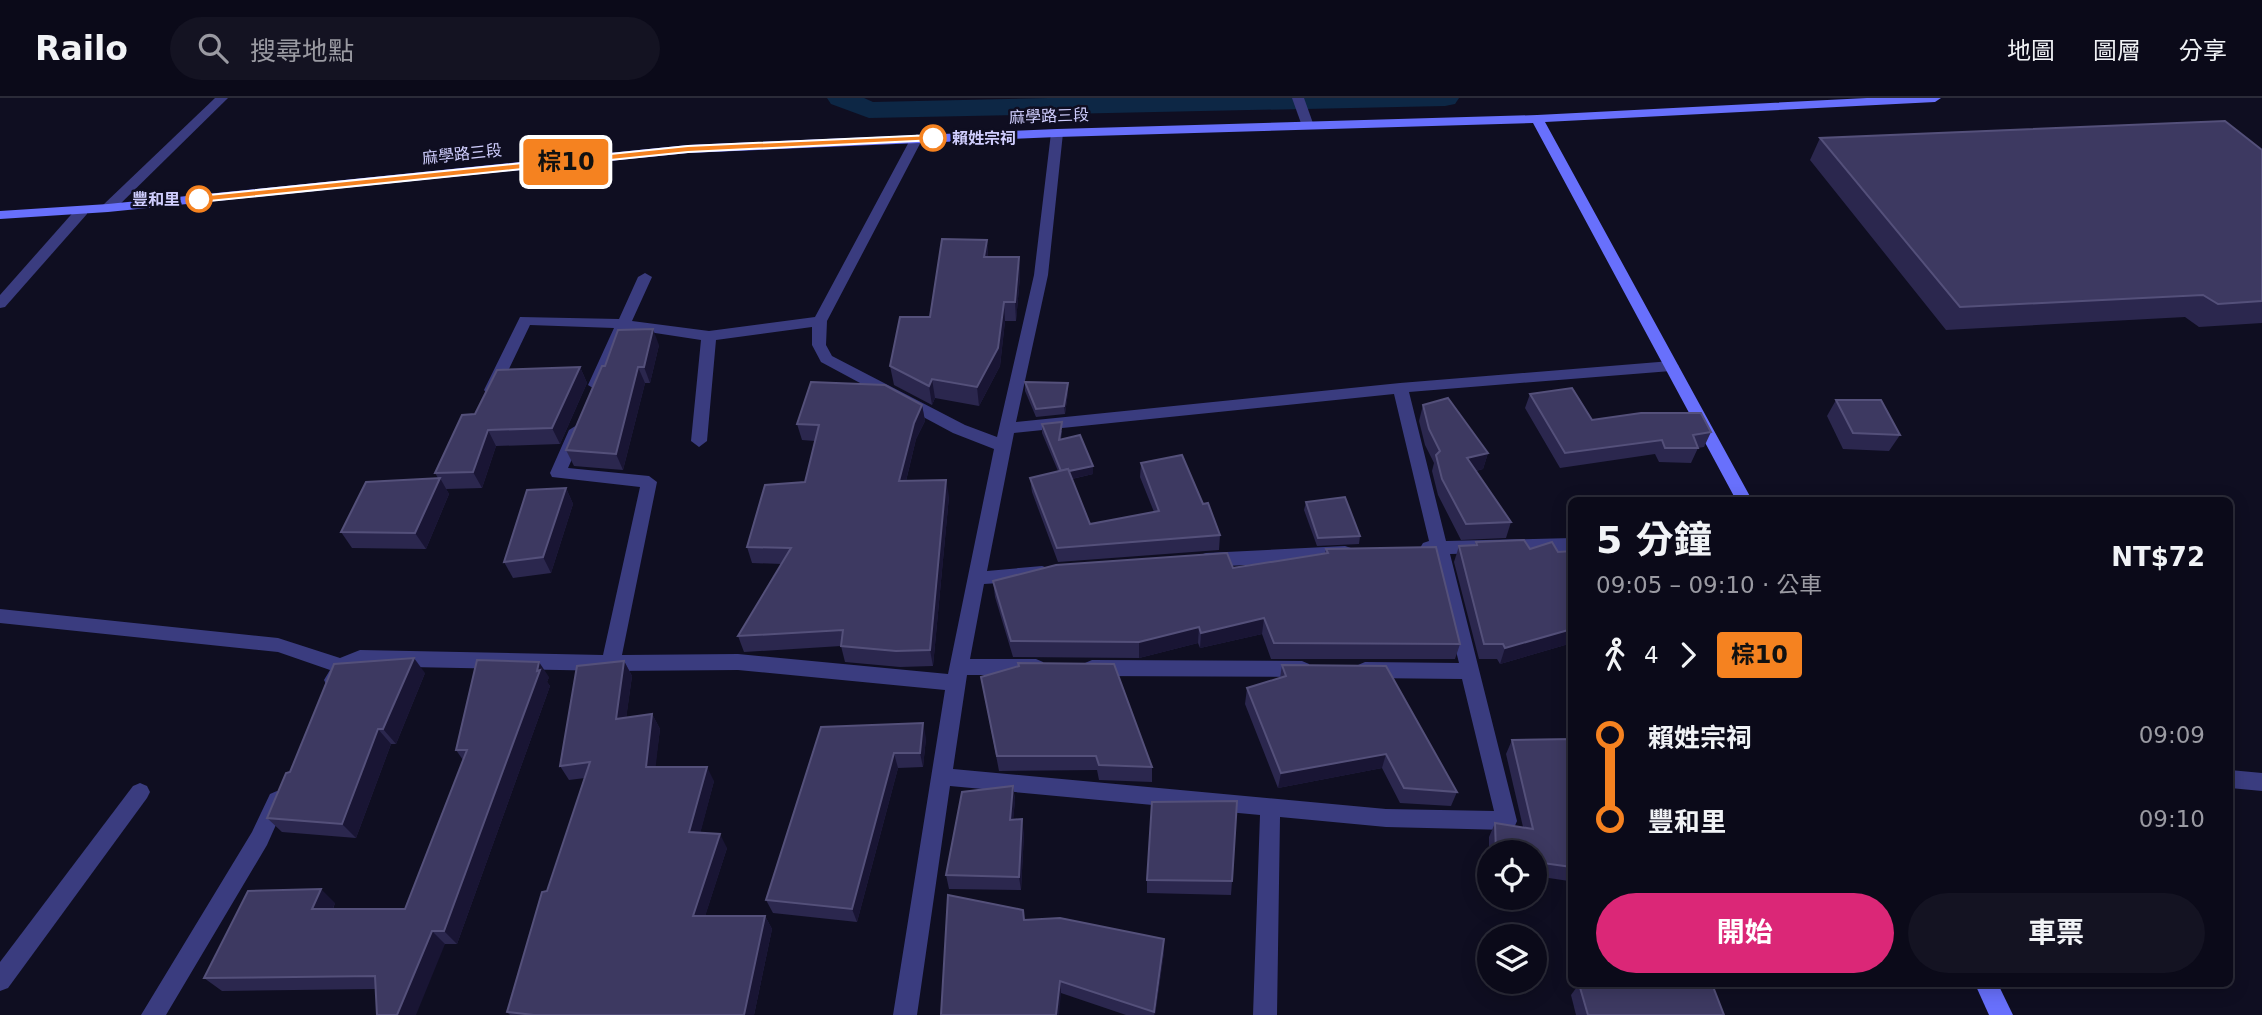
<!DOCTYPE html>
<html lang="zh-TW">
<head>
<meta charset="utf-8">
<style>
	:root { --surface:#0b0a19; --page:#141322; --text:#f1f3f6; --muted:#9a9aa2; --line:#2b2b38; --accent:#db2777 }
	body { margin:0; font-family:"DejaVu Sans","Noto Sans TC",sans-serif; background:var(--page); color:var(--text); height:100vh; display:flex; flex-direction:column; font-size:26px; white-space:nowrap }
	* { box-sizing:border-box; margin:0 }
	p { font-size:23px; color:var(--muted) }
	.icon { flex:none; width:38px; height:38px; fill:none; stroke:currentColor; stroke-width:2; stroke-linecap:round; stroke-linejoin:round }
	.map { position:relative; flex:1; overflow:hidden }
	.drawer { position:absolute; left:1568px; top:399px; width:665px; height:490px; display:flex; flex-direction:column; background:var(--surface); border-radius:10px; box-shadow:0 4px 18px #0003,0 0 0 2px var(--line) }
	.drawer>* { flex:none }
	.badge { padding:0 14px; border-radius:5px; font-size:24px; line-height:46px }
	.tools { position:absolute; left:1477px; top:742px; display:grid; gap:14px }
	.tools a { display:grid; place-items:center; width:70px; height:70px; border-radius:50%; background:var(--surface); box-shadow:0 4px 18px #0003,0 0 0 2px var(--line); font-size:35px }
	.map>.badge { position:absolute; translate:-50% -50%; box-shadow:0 0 0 4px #fff }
	.legs { display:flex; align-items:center; gap:10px; height:77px; padding:0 28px; font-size:23px }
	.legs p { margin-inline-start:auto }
	.overview { display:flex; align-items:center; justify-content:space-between; height:119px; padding:0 28px }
	h1 { font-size:38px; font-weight:700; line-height:52px }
	.button { display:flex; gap:14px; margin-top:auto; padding:14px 28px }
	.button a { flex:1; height:80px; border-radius:42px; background:var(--accent); color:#fff; font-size:28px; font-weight:700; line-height:80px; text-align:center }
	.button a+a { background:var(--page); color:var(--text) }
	ul { padding:0 28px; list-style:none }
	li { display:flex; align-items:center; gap:24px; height:84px; font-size:26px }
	li i { display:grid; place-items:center; width:10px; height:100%; margin:0 9px; background:currentColor }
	li i::after { content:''; width:18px; height:18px; margin:-9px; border:5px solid; border-radius:50%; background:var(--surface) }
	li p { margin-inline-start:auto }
	li:first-child i { background:linear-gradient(#0000 50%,currentColor 0) }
	li:last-child i { background:linear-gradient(currentColor 50%,#0000 0) }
	header { display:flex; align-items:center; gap:42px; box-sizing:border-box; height:98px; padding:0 35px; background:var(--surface); border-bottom:2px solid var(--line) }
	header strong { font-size:33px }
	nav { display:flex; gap:38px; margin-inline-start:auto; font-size:24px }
	.search { width:490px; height:63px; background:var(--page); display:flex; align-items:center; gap:18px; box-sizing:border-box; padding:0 24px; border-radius:38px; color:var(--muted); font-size:26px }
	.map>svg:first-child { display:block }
</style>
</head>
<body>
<header>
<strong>Railo</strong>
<div class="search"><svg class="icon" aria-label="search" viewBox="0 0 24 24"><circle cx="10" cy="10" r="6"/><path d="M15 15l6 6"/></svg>搜尋地點</div>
<nav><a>地圖</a><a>圖層</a><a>分享</a></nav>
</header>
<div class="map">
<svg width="2262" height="917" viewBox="0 0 2262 917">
	<rect width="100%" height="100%" fill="#0f0e21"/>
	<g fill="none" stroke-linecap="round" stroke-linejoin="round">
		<!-- canal -->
		<path fill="#0d2745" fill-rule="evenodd" d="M 827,0 L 864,0 L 873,4 L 1049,0 L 1459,0 L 1455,6 L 1445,8 L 869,20 L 831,6 Z"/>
		<!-- lane -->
		<g fill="#3a3c7f" fill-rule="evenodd">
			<path d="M 215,0 L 228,0 L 113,113 L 103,113 L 103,107 Z"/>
			<path d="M 1292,0 L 1304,0 L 1314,28 L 1312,31 L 1302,28 Z"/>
			<path d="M 1057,31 L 1063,35 L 1048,177 L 1016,324 L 1400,285 L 1671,263 L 1679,268 L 1671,273 L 1409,294 L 1446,443 L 1572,440 L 1572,453 L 1450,456 L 1517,723 L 1514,730 L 1507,732 L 1386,729 L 1280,719 L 1277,917 L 1253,917 L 1260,717 L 950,688 L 917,917 L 893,917 L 945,592 L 738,572 L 611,573 L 361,568 L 348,573 L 341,588 L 334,590 L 327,588 L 324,582 L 330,572 L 278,554 L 0,525 L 0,511 L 278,540 L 340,560 L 360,552 L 603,557 L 640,389 L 552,379 L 550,375 L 569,332 L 577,327 L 585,332 L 568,370 L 649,378 L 657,384 L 622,557 L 738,556 L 948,576 L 994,351 L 953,335 L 821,264 L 812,247 L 812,229 L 716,242 L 707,343 L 699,349 L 691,343 L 701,242 L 629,231 L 604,287 L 596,292 L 588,287 L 614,230 L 530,227 L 497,296 L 487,296 L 484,292 L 520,219 L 619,221 L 638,179 L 645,175 L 652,179 L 632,223 L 709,233 L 815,219 L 911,40 L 917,36 L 923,40 L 827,223 L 826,247 L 832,258 L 965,327 L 997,339 L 1034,177 L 1051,35 ZM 1394,296 L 1429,443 L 1423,445 L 1420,450 L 1423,455 L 1432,456 L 1459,565 L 1365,564 L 1358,567 L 1356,572 L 1358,577 L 1365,580 L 1462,581 L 1494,713 L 1386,711 L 953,671 L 967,577 L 1036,577 L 1043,574 L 1045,569 L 1043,564 L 1036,561 L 970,561 L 984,486 L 1042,482 L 1048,480 L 1051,475 L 1048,470 L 1042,468 L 987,473 L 1014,335 Z"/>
			<path d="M 82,109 L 87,110 L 87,116 L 5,209 L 0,210 L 0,197 L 77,110 Z"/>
			<path d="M 1345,448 L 1351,450 L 1354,455 L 1351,460 L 1345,462 L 1206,469 L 1200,467 L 1197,462 L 1200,457 L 1206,455 Z"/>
			<path d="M 1092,562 L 1302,563 L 1309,566 L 1311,571 L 1309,576 L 1302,579 L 1092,578 L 1085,575 L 1083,570 L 1085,565 Z"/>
			<path d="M 2230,672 L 2262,675 L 2262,693 L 2230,690 Z"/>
			<path d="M 140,685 L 147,688 L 150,694 L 147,700 L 8,890 L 0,893 L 0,864 L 133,688 Z"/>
			<path d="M 277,693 L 284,696 L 287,702 L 267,747 L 166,917 L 141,917 L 252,734 L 270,696 Z"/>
		</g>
		<!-- secondary -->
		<g fill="#6870fc" fill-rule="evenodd">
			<path d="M 1867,0 L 1941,0 L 1935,4 L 1545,24 L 1752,402 L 1736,402 L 1533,25 L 1057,39 L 688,55 L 108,114 L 0,121 L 0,113 L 108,106 L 688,47 L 1057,31 L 1537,17 Z"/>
			<path d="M 1975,886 L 1998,886 L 2013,917 L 1989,917 Z"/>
		</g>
	</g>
	<!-- wall -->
	<g fill="#2b274e">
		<path d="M 1820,40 L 2262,52 L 2262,225 L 2199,229 L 2185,219 L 1946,232 L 1810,62 Z"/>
		<path d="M 987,142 L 988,159 L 1019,159 L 1020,178 L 1016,223 L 1005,223 L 1000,268 L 979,308 L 935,300 L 932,307 L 894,287 L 890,268 L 930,219 Z"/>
		<path d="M 659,247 L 650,285 L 645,285 L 623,372 L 574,368 L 566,352 L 605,268 Z"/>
		<path d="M 580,269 L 587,285 L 560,346 L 496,348 L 482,390 L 446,391 L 449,396 L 426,451 L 352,450 L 341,434 L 438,380 L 435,375 L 475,316 Z"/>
		<path d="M 1025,284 L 1068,294 L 1065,316 L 1036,319 L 1025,293 Z"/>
		<path d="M 1530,296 L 1592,322 L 1711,334 L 1704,349 L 1698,350 L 1691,365 L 1659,364 L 1655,356 L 1560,370 L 1525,310 Z"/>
		<path d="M 1836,302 L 1900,337 L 1889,353 L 1843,351 L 1827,318 Z"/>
		<path d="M 922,307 L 925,323 L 916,341 L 906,383 L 949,398 L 933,568 L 900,569 L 845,564 L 841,548 L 744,554 L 738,538 L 782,466 L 752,465 L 747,449 L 805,384 L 815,343 L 802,342 L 797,326 Z"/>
		<path d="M 1423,307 L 1488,355 L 1483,371 L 1476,373 L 1511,424 L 1506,440 L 1461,442 L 1438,397 L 1432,373 L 1434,365 L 1425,347 L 1419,323 Z"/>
		<path d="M 1042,326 L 1062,333 L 1061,341 L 1093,376 L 1072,381 L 1090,426 L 1154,414 L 1140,379 L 1141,365 L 1203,406 L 1220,437 L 1219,452 L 1058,464 L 1032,394 L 1030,380 L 1058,373 L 1042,335 Z"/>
		<path d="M 566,390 L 573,406 L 551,475 L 513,480 L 504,464 Z"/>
		<path d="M 1306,404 L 1360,438 L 1359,446 L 1317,448 L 1304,412 Z"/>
		<path d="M 1476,444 L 1558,454 L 1572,453 L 1572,545 L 1500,566 L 1497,561 L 1479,561 L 1454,464 L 1459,448 L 1475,447 Z"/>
		<path d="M 1326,451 L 1460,546 L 1455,561 L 1271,561 L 1262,536 L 1200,550 L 1198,545 L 1139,560 L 1013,559 L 995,499 L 993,483 L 1233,470 L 1325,455 Z"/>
		<path d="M 624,563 L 632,578 L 626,620 L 652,616 L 660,631 L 655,669 L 714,683 L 700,735 L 727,750 L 705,818 L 765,818 L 772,831 L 754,917 L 510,917 L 507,914 L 585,680 L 569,682 L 560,668 Z"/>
		<path d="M 1282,567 L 1457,694 L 1451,708 L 1400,705 L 1382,670 L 1278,690 L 1245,606 L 1247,590 L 1280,580 Z"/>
		<path d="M 425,575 L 396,646 L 391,646 L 356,740 L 282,734 L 267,720 L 290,674 Z"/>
		<path d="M 549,579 L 547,584 L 550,588 L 457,846 L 445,846 L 376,891 L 222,893 L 204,880 L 335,805 L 333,811 L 405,811 L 463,662 L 456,652 Z"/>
		<path d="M 981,579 L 1152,669 L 1152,684 L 1099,682 L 1097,672 L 999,673 Z"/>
		<path d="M 821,629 L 926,640 L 923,669 L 898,670 L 857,824 L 773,815 L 766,802 Z"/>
		<path d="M 1572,641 L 1572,797 L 1569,783 L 1535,778 L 1535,754 L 1489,754 L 1489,757 L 1489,739 L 1495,725 L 1523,729 L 1506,656 L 1512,642 Z"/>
		<path d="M 1013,688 L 1015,702 L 1013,722 L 1024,735 L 1021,792 L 949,791 L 946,777 Z"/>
		<path d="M 1147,782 L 1232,783 L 1231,797 L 1147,795 Z"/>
		<path d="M 1024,822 L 1164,854 L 1155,917 L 1126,917 L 1061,895 Z"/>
		<path d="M 1579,886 L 1724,917 L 1576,917 L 1571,897 Z"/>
	</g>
	<!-- shaded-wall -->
	<g fill="#191534">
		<path d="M 987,142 L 988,160 L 984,159 Z"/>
		<path d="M 1019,159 L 1020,178 L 1016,223 L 1015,204 Z"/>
		<path d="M 1004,204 L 1005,223 L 1000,268 L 979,308 L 977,289 Z"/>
		<path d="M 653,231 L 659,247 L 650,285 L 644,269 Z"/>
		<path d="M 580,269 L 587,285 L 560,346 L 552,330 Z"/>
		<path d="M 638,269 L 645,285 L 623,372 L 616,356 Z"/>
		<path d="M 932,281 L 935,300 L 932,307 L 929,288 Z"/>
		<path d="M 1068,285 L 1068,294 L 1065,316 L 1064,308 Z"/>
		<path d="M 922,307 L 925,323 L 916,341 L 902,399 L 899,383 L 914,325 Z"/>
		<path d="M 488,332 L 496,348 L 482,390 L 473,374 Z"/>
		<path d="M 1488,355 L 1483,371 L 1462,376 L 1467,360 Z"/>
		<path d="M 1093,368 L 1093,376 L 1062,383 L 1061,375 Z"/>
		<path d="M 440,380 L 449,396 L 426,451 L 415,435 Z"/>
		<path d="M 946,382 L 949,398 L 933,568 L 930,552 Z"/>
		<path d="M 566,390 L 573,406 L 551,475 L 543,459 Z"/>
		<path d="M 1264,520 L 1262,536 L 1200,550 L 1201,535 Z"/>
		<path d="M 1199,529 L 1198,545 L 1139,560 L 1139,544 Z"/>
		<path d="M 1572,531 L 1572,545 L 1500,566 L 1505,550 Z"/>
		<path d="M 414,560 L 425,575 L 396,646 L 383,631 Z"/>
		<path d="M 624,563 L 632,578 L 624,636 L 616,621 Z"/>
		<path d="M 539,564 L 549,579 L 547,584 L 550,588 L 457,846 L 444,833 Z"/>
		<path d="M 652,616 L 660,631 L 654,683 L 646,669 Z"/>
		<path d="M 923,625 L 926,640 L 923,669 L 920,655 Z"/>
		<path d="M 378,631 L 391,646 L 356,740 L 342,726 Z"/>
		<path d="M 894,655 L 898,670 L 857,824 L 852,811 Z"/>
		<path d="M 1386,656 L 1382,670 L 1278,690 L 1281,675 Z"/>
		<path d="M 707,669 L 714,683 L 697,748 L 689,734 Z"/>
		<path d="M 1013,688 L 1015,702 L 1012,736 L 1010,722 Z"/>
		<path d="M 1022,721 L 1024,735 L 1021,792 L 1019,779 Z"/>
		<path d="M 720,736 L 727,750 L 701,831 L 693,818 Z"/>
		<path d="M 321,791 L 335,805 L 327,824 L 312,811 Z"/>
		<path d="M 765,818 L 772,831 L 754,917 L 744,917 Z"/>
		<path d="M 432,833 L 445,846 L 416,917 L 397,917 Z"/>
		<path d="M 1164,841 L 1164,854 L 1155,917 L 1154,917 Z"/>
		<path d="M 1060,883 L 1061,895 L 1059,917 L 1056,917 Z"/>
	</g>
	<!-- building -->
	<g fill="#3d3961" stroke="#54507a" stroke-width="2">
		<path d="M 2225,23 L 2262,52 L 2262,203 L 2218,206 L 2203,197 L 1960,209 L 1820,40 Z"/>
		<path d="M 942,141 L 987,142 L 984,159 L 1019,159 L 1015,204 L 1004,204 L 998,250 L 977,289 L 932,281 L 929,288 L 890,268 L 900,219 L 930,219 Z"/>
		<path d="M 653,231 L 644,269 L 638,269 L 616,356 L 566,352 L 602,268 L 605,268 L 618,232 Z"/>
		<path d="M 580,269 L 552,330 L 488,332 L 473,374 L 435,375 L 462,317 L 475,316 L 497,272 Z"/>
		<path d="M 811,284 L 885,287 L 922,307 L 914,325 L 899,383 L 946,382 L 930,552 L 896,553 L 841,548 L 843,532 L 738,538 L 791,450 L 747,449 L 765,387 L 805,384 L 819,327 L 797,326 Z"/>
		<path d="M 1025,284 L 1068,285 L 1064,308 L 1036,311 Z"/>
		<path d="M 1572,290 L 1592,322 L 1641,315 L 1701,315 L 1711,334 L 1693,337 L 1698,350 L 1665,350 L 1662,342 L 1565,355 L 1530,296 Z"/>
		<path d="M 1448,300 L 1488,355 L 1467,360 L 1511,424 L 1466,426 L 1442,381 L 1436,357 L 1440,353 L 1429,331 L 1423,307 Z"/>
		<path d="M 1836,302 L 1881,302 L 1900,337 L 1853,335 Z"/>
		<path d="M 1062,324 L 1059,342 L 1080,337 L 1093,368 L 1069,373 L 1068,371 L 1061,373 L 1042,326 Z"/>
		<path d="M 1182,357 L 1203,406 L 1208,405 L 1220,437 L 1057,450 L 1030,380 L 1068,371 L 1090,426 L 1159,413 L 1141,365 Z"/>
		<path d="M 440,380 L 415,435 L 341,434 L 366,384 Z"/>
		<path d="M 566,390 L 543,459 L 504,464 L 527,392 Z"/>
		<path d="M 1345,399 L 1360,438 L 1318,440 L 1306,404 Z"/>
		<path d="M 1524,442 L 1530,451 L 1552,444 L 1558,454 L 1572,453 L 1572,531 L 1505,550 L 1503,546 L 1484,546 L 1459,448 L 1477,447 L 1476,444 Z"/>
		<path d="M 1436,449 L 1460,546 L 1274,545 L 1264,520 L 1201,535 L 1199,529 L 1139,544 L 1011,543 L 993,483 L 1056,467 L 1227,455 L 1233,470 L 1328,455 L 1326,451 Z"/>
		<path d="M 414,560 L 383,631 L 378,631 L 342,726 L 267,720 L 286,675 L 290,674 L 334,566 Z"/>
		<path d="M 477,562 L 539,564 L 537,573 L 540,572 L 444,833 L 432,833 L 397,917 L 377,917 L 375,878 L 204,880 L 248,793 L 321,791 L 312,811 L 405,811 L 467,652 L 456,652 Z"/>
		<path d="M 624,563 L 616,621 L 652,616 L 646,669 L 707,669 L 689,734 L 720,736 L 693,818 L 765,818 L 744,917 L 534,917 L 507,914 L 542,794 L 547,793 L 590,664 L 560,668 L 577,568 Z"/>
		<path d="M 1018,565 L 1114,566 L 1152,669 L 1099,667 L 1096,658 L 997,658 L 981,579 L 1019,568 Z"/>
		<path d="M 1282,567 L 1386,568 L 1457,694 L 1404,690 L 1386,656 L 1281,675 L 1247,590 L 1286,578 Z"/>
		<path d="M 923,625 L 920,655 L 894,655 L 852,811 L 766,802 L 821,629 Z"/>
		<path d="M 1572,641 L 1572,769 L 1535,764 L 1535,754 L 1496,754 L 1495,725 L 1533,731 L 1512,642 Z"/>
		<path d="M 1013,688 L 1010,722 L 1022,721 L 1019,779 L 946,777 L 962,694 Z"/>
		<path d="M 1237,703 L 1232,783 L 1147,782 L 1152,704 Z"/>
		<path d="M 948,797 L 1023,812 L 1024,822 L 1060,820 L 1164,841 L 1154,914 L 1060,883 L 1056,917 L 941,917 Z"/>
		<path d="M 1579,886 L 1712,886 L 1724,917 L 1588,917 Z"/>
	</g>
	<!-- line-1 -->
	<path fill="#f58220" stroke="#fff" stroke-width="2" d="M 933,37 L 936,38 L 936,42 L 688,54 L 199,104 L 194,101 L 199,98 L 688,48 Z"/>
	<!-- markers -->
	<g fill="#fff" stroke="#f58220" stroke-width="3.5">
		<circle cx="933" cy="40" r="12"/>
		<circle cx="199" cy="101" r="12"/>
	</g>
	<g text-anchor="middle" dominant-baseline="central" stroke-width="5" stroke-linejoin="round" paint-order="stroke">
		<!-- far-street labels -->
		<g font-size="16" fill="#d0cefe" stroke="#0f0e21">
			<text transform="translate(1049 18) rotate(-2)">麻學路三段</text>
			<text transform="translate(462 56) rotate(-6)">麻學路三段</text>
		</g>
		<!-- far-stop labels -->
		<g font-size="16" font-weight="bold" fill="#d0cefe" stroke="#0f0e21" text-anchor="start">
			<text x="952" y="40">賴姓宗祠</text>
			<text x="180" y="101" text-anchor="end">豐和里</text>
		</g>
	</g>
</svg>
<div class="tools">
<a><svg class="icon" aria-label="locate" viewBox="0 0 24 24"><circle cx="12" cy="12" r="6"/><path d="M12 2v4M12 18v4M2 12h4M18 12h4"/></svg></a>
<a><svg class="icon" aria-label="layers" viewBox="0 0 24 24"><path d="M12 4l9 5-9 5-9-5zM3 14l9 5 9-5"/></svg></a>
</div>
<b class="badge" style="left:566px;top:64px;background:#f58220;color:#111">棕10</b>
<section class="drawer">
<div class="overview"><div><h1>5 分鐘</h1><p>09:05 – 09:10 · 公車</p></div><b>NT$72</b></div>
<div class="legs"><svg class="icon" aria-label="walk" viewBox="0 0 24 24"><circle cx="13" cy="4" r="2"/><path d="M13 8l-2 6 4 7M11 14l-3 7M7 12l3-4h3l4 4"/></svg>4<svg class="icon" aria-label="forward" viewBox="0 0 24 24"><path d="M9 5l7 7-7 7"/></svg><b class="badge" style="background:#f58220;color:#111">棕10</b></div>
<ul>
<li><i style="color:#f58220"></i><b>賴姓宗祠</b><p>09:09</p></li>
<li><i style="color:#f58220"></i><b>豐和里</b><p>09:10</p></li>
</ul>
<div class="button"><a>開始</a><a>車票</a></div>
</section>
</div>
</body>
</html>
